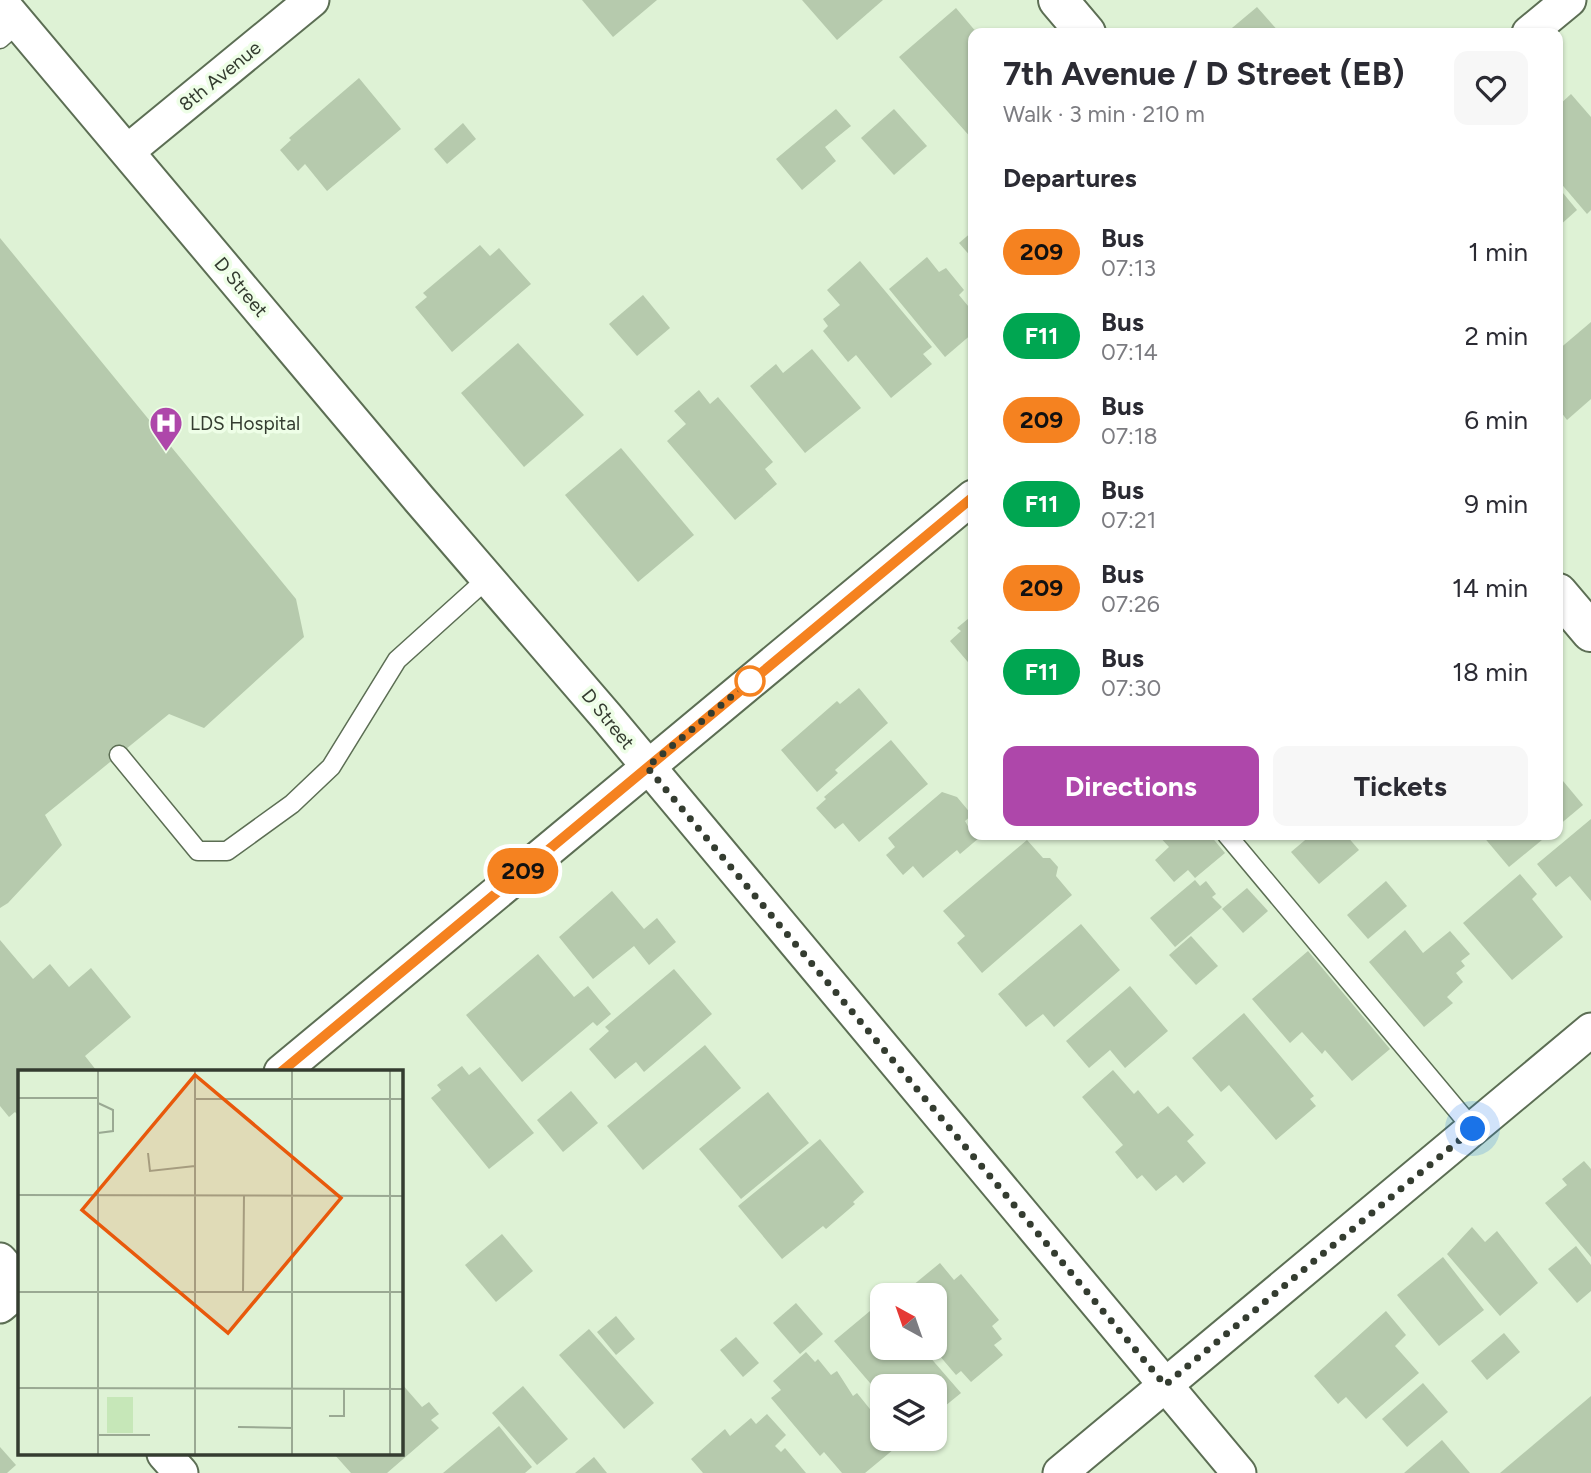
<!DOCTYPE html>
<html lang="en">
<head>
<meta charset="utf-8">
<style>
	:root { --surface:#fff; --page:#f7f7f7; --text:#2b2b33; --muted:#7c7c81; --accent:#ae47aa }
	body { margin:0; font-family:Figtree,sans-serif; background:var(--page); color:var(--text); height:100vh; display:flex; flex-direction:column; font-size:26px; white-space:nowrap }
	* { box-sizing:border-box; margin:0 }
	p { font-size:23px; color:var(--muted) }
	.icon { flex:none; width:38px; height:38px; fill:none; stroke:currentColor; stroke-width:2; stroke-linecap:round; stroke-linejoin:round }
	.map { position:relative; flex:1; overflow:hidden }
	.sheet { position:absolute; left:968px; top:28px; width:595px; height:812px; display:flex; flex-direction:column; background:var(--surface); border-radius:14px; box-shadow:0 2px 5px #0004 }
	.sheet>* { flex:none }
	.badge { padding:0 14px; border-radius:23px; font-size:24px; line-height:46px }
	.needle { width:46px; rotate:320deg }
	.tools { position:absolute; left:870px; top:1283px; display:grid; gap:14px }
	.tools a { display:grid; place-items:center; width:77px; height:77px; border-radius:14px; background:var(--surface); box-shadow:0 2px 5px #0004; font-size:35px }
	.you { position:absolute; width:35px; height:35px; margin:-18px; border:5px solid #fff; border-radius:50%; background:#1a73e8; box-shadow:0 0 0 10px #1a73e833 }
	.map>.badge { position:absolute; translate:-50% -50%; box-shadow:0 0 0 4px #fff }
	h2 { padding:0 35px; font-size:26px; line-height:63px }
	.round { display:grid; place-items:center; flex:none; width:74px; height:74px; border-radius:14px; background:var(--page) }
	.head { display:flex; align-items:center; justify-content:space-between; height:119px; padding:0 35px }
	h1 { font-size:33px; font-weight:700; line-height:52px }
	.button { display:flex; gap:14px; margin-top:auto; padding:14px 35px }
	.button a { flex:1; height:80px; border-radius:14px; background:var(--accent); color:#fff; font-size:28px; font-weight:700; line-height:80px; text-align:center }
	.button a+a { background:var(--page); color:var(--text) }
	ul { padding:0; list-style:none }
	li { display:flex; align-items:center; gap:21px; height:84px; padding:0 35px }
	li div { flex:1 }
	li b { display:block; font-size:26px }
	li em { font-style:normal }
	li .badge { min-width:77px; font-weight:700; text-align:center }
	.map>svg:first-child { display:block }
</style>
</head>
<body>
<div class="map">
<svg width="1591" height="1473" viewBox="0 0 1591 1473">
	<rect width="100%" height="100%" fill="#def2d5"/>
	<!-- building -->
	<g fill="#b6caad">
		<path d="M 582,0 L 657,0 L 613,37 Z"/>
		<path d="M 802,0 L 883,0 L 837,40 Z"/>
		<path d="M 1257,7 L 1280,33 L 1226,33 Z"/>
		<path d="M 956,8 L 977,33 L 973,33 L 973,140 L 899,57 Z"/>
		<path d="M 359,78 L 401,129 L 327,191 L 305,164 L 298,171 L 280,150 L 291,140 L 289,138 Z"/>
		<path d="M 1571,94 L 1591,117 L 1591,210 L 1587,214 L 1558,180 L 1558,106 Z"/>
		<path d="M 836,109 L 851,126 L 825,147 L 836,161 L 802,190 L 776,159 Z"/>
		<path d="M 894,109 L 927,146 L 894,175 L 861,138 Z"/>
		<path d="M 463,123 L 476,139 L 447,164 L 434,149 Z"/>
		<path d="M 1558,187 L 1577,210 L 1558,227 Z"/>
		<path d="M 973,231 L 973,259 L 959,243 Z"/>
		<path d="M 0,238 L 296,599 L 304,637 L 204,728 L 169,714 L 45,815 L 62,845 L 8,903 L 0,908 Z"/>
		<path d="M 480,245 L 490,256 L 499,248 L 531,284 L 452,352 L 415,307 L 427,297 L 423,293 Z"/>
		<path d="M 927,257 L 939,272 L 946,268 L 964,290 L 959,295 L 973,312 L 973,333 L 945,357 L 889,289 Z"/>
		<path d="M 860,261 L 932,347 L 923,354 L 932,364 L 891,398 L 856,355 L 848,362 L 823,331 L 828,326 L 823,319 L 840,305 L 827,290 Z"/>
		<path d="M 643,295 L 670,328 L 637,356 L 609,324 Z"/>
		<path d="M 1591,322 L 1591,399 L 1567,420 L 1558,408 L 1558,350 Z"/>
		<path d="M 518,343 L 584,415 L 524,467 L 461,393 Z"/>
		<path d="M 812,349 L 861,408 L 805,453 L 750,386 L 776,364 L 783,373 Z"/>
		<path d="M 699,390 L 710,404 L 718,397 L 773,462 L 765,469 L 777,484 L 735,520 L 667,441 L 686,424 L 674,411 Z"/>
		<path d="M 621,448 L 694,535 L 638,582 L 565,495 Z"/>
		<path d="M 969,618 L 973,623 L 973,668 L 950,641 L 961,631 L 957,628 Z"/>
		<path d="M 859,688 L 888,723 L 835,770 L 838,773 L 817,792 L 781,750 L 837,701 L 840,704 Z"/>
		<path d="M 891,740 L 928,784 L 859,842 L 843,823 L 835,829 L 816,808 L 826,799 L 824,797 Z"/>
		<path d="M 1558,775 L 1583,805 L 1558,826 Z"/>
		<path d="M 942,792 L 957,797 L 972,815 L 965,821 L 973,835 L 979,838 L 960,854 L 957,850 L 923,878 L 913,866 L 903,875 L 886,855 L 895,847 L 888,838 Z"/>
		<path d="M 1591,819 L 1591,901 L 1570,876 L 1556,887 L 1537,864 Z"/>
		<path d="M 1158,835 L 1210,835 L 1225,853 L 1195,878 L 1188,870 L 1174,882 L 1155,860 L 1169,847 Z"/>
		<path d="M 1311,835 L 1346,835 L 1359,850 L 1319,884 L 1291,852 Z"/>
		<path d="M 1482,835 L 1548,835 L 1509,867 Z"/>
		<path d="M 1027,840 L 1043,858 L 1050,858 L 1058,867 L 1056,876 L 1072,895 L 982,973 L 957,943 L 965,936 L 943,911 Z"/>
		<path d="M 1520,874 L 1537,894 L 1532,899 L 1563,937 L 1512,980 L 1463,923 Z"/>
		<path d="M 1195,880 L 1200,886 L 1206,881 L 1216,894 L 1212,897 L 1222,907 L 1175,947 L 1150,918 Z"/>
		<path d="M 1386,881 L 1407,906 L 1368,939 L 1347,915 Z"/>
		<path d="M 1247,888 L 1268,911 L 1243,933 L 1222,909 Z"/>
		<path d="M 612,891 L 644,929 L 657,918 L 676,942 L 649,965 L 634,946 L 593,979 L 559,937 Z"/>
		<path d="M 1081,924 L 1120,970 L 1054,1027 L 1043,1014 L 1026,1027 L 998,994 Z"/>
		<path d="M 1405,930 L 1423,953 L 1450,931 L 1470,954 L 1461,961 L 1465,966 L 1456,973 L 1463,982 L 1447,997 L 1453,1003 L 1424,1027 L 1369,962 Z"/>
		<path d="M 1191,936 L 1218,966 L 1196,985 L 1169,955 Z"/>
		<path d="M 0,940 L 33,979 L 50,964 L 69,987 L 91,968 L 131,1017 L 85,1056 L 96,1070 L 93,1072 L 19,1072 L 19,1116 L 15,1112 L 9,1117 L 0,1106 Z"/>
		<path d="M 1308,951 L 1390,1049 L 1352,1081 L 1325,1050 L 1322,1054 L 1302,1032 L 1290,1043 L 1252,999 Z"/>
		<path d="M 538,954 L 574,997 L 588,986 L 611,1014 L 597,1026 L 593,1022 L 522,1082 L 466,1015 Z"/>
		<path d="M 674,969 L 712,1014 L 644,1072 L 636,1062 L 615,1079 L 589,1049 L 609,1031 L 605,1027 Z"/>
		<path d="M 1130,986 L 1168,1031 L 1125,1068 L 1110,1050 L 1089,1068 L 1066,1041 Z"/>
		<path d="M 1244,1013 L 1314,1096 L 1310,1099 L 1316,1106 L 1276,1140 L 1229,1085 L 1221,1092 L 1192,1058 Z"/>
		<path d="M 705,1045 L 741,1088 L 643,1170 L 607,1126 Z"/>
		<path d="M 462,1066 L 469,1075 L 480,1067 L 534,1133 L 489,1169 L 431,1098 L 441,1090 L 437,1085 Z"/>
		<path d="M 1113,1070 L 1134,1094 L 1138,1090 L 1158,1114 L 1168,1106 L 1194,1135 L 1187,1141 L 1206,1163 L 1183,1183 L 1176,1175 L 1156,1191 L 1142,1175 L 1137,1179 L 1115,1152 L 1123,1145 L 1082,1097 Z"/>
		<path d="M 571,1091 L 598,1123 L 563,1152 L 537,1120 Z"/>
		<path d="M 768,1092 L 809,1143 L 741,1199 L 699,1149 Z"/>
		<path d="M 820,1139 L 864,1192 L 853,1202 L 855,1204 L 826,1229 L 823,1226 L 782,1259 L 738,1206 Z"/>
		<path d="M 1584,1161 L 1591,1169 L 1591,1257 L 1545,1203 L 1567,1185 L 1562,1179 Z"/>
		<path d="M 1472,1227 L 1485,1242 L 1497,1231 L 1538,1283 L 1500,1316 L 1447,1254 Z"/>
		<path d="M 502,1234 L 533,1271 L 496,1302 L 465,1265 Z"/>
		<path d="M 1576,1246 L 1591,1265 L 1591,1291 L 1577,1303 L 1548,1269 Z"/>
		<path d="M 1443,1257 L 1484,1310 L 1439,1346 L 1397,1295 Z"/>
		<path d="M 940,1263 L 954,1280 L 961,1274 L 999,1320 L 992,1326 L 1002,1339 L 994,1345 L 1003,1355 L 971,1382 L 961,1371 L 956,1375 L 933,1348 L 934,1295 L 901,1295 Z"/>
		<path d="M 882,1301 L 882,1348 L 922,1348 L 961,1393 L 934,1415 L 934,1386 L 882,1386 L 882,1397 L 834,1341 Z"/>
		<path d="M 796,1303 L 823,1334 L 800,1354 L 773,1323 Z"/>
		<path d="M 1386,1311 L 1406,1335 L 1395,1346 L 1419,1373 L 1366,1419 L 1346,1397 L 1338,1404 L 1314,1376 Z"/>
		<path d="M 616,1316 L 635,1339 L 616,1355 L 597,1332 Z"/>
		<path d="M 589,1329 L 654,1403 L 624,1429 L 559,1355 Z"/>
		<path d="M 1504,1333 L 1520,1352 L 1487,1380 L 1471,1361 Z"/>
		<path d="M 736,1337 L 759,1363 L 743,1377 L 720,1350 Z"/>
		<path d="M 806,1352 L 815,1362 L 818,1359 L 831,1375 L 837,1371 L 853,1396 L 857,1393 L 882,1424 L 882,1438 L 894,1449 L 865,1473 L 842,1473 L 824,1452 L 820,1456 L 771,1398 L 781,1390 L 773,1381 Z"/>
		<path d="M 401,1383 L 422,1407 L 429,1402 L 439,1414 L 431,1420 L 439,1428 L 387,1473 L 351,1473 L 334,1454 L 401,1454 Z"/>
		<path d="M 1423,1383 L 1448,1412 L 1407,1447 L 1382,1419 Z"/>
		<path d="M 523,1386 L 568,1439 L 537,1465 L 492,1413 Z"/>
		<path d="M 1591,1396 L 1591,1473 L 1500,1473 Z"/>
		<path d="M 767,1414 L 786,1435 L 775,1446 L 781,1452 L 785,1448 L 806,1473 L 703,1473 L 691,1459 L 725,1429 L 730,1436 L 751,1418 L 756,1424 Z"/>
		<path d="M 499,1426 L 532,1467 L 525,1473 L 443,1473 Z"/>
		<path d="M 1442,1440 L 1470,1473 L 1404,1473 Z"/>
		<path d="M 0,1447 L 16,1465 L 7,1473 L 0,1473 Z"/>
		<path d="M 594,1457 L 607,1473 L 575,1473 Z"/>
	</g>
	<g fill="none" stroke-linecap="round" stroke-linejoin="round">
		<defs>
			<g id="service">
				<path d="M 0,39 L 18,23"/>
				<path d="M 119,755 L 198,851 L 227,851 L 292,804 L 331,767 L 397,660 L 488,578"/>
				<path d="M 1227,835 L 1473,1129"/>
			</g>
			<g id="minor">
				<path d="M 0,1 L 419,499 L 606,716 L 1239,1473"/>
				<path d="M 1529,33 L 1569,0"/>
				<path d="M 128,151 L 312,0"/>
				<path d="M 281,1072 L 973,497"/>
				<path d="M 0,1260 L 19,1282"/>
				<path d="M 0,1306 L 19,1290"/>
				<path d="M 164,1454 L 181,1473"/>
				<path d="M 1060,1473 L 1591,1030"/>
			</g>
			<g id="tertiary">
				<path d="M 1058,0 L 1086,33"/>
				<path d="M 1558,593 L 1591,632"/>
			</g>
		</defs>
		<!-- service casing -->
		<use href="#service" stroke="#5c6e54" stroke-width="21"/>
		<!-- minor casing -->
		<use href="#minor" stroke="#5c6e54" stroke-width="37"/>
		<!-- tertiary casing -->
		<use href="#tertiary" stroke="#5c6e54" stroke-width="42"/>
		<!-- service -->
		<use href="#service" stroke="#fff" stroke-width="18"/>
		<!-- minor -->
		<use href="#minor" stroke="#fff" stroke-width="33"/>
		<!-- tertiary -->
		<use href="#tertiary" stroke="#fff" stroke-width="38"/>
	</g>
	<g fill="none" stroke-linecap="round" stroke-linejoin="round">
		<defs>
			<path id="line" d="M 281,1072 L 973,497"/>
		</defs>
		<!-- line casing -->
		<use href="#line" stroke="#fff" stroke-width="16"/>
		<!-- line -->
		<use href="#line" stroke="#f58220" stroke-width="10"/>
		<!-- walk -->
		<path stroke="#343c30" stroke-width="7" stroke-dasharray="0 12.6" d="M 750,681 L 647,767 L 1165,1385 L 1473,1129"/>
	</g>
	<!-- icons -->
	<defs>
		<symbol id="hospital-pin" viewBox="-11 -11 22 30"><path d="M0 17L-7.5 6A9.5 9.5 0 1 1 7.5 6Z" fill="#ae47aa" stroke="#eefee7"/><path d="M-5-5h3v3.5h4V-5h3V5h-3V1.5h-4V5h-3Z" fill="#fff"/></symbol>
	</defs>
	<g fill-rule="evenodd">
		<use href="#hospital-pin" x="147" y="404" width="38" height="52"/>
	</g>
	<!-- markers -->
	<circle fill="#fff" stroke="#f58220" stroke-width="3.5" cx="750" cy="681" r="14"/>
	<g text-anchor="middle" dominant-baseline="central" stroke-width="7" stroke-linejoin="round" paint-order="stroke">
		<!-- street labels -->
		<g font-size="19" fill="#343c30" stroke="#eefee7">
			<text transform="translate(220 76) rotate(-39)">8th Avenue</text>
			<text transform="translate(241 287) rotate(50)">D Street</text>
			<text transform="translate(608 719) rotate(51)">D Street</text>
		</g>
		<!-- poi labels -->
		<g font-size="19" fill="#343c30" stroke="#eefee7" text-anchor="start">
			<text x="190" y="423">LDS Hospital</text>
		</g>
	</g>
	<!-- overview -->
	<g transform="translate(18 1070)">
		<rect width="385" height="385" fill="#def2d5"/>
		<path d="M 89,327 L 115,327 L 115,363 L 89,363 Z" fill="#c6e7b8"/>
		<path fill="none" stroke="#9aa993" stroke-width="2" d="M 80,0 L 80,385M 177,0 L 177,385M 274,0 L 274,385M 372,0 L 372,385M 0,28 L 80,28M 177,29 L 385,29M 80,33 L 95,40 L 95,61 L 80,63M 130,83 L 132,101 L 177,96M 0,125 L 385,126M 0,222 L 385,222M 225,222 L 226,126M 0,318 L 385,319M 311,346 L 326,346 L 326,319M 220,357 L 275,358M 80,365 L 132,365"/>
		<path fill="#e8590c" fill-opacity="0.15" stroke="#e8590c" stroke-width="3.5" d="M 177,5 L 323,128 L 210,263 L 64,140 Z"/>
		<rect width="385" height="385" fill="none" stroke="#343c30" stroke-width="3.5"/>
	</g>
</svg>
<div class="tools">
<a><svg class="needle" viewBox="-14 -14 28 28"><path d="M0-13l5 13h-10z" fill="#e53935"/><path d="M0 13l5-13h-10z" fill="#7c7c81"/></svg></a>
<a><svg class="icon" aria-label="layers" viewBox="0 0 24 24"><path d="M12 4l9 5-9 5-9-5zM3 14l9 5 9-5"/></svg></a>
</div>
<div class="you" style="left:1473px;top:1129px"></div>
<b class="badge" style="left:523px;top:871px;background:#f58220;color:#111">209</b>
<section class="sheet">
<div class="head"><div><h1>7th Avenue / D Street (EB)</h1><p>Walk · 3 min · 210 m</p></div><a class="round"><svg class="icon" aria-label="heart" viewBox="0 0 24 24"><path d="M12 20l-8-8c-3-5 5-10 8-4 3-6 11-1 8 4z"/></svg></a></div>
<h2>Departures</h2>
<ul>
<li><span class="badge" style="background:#f58220;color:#111">209</span><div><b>Bus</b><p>07:13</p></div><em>1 min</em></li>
<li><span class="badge" style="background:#00a651;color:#fff">F11</span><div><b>Bus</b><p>07:14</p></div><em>2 min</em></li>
<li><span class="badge" style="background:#f58220;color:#111">209</span><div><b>Bus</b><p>07:18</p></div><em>6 min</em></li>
<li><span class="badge" style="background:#00a651;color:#fff">F11</span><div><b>Bus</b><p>07:21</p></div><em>9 min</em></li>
<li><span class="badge" style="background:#f58220;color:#111">209</span><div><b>Bus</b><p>07:26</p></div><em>14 min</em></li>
<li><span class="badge" style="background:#00a651;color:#fff">F11</span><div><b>Bus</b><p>07:30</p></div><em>18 min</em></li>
</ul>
<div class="button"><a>Directions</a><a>Tickets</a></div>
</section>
</div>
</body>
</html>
